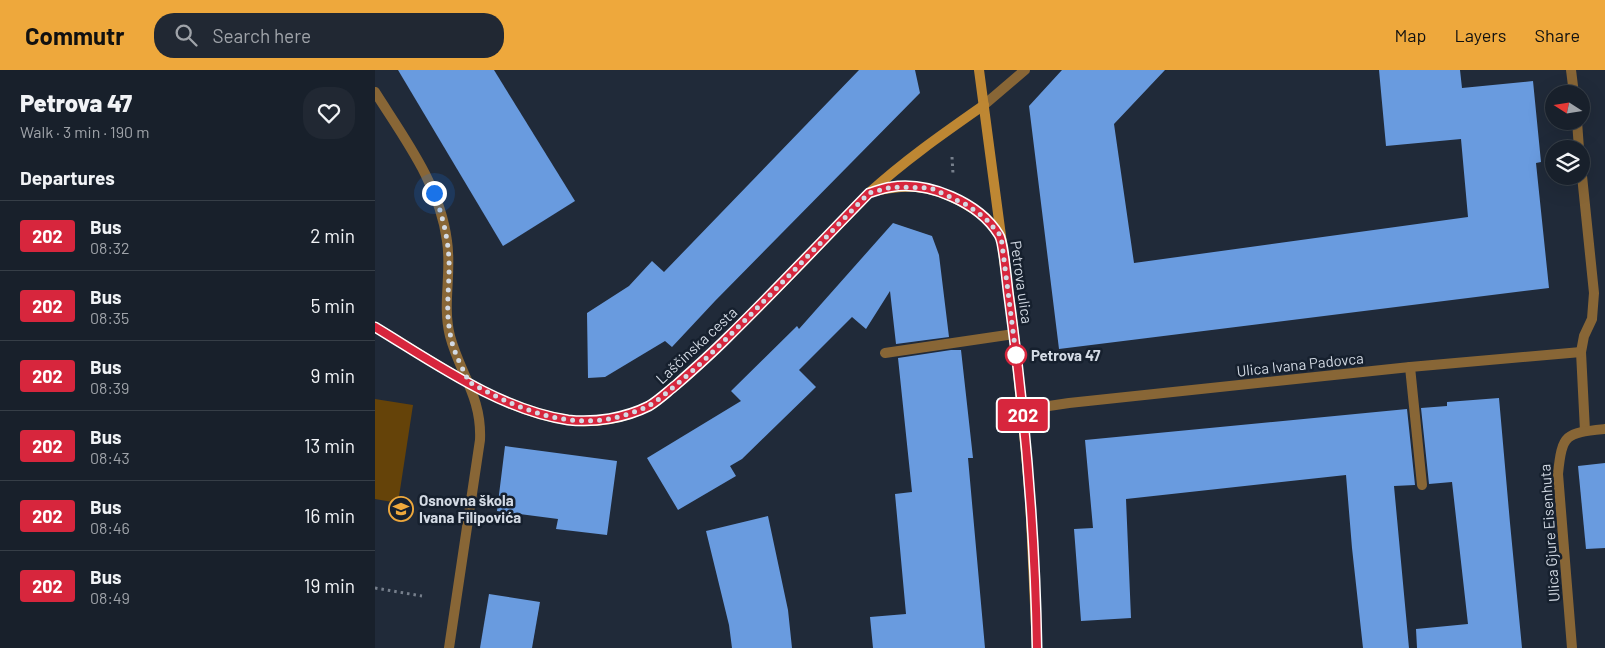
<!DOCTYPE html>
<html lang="en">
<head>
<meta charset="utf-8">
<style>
	:root { --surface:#18202b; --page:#212833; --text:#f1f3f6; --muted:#9fa3a9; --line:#363e47; --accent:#eea83c }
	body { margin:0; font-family:Barlow,sans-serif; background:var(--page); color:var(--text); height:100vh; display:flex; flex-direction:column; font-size:19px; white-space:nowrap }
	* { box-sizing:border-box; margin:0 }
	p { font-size:16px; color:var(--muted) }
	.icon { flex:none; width:28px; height:28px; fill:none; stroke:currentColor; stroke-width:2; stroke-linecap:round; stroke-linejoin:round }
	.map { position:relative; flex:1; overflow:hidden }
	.sheet { display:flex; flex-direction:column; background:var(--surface); width:375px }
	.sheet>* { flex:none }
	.badge { padding:0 10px; border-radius:4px; font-size:18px; line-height:32px }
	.needle { width:32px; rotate:282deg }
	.buttons { position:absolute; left:1170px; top:15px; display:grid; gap:10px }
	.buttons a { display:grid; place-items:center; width:45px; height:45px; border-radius:50%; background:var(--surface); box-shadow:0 5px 20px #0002,0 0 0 1px var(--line); font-size:25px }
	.you { position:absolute; width:25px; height:25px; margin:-12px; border:4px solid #fff; border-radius:50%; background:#1a73e8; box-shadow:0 0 0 8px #1a73e833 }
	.map>.badge { position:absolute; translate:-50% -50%; box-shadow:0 0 0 2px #fff }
	h2 { padding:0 20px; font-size:19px; line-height:45px }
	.round { display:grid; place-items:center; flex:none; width:52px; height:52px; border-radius:20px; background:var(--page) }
	.headline { display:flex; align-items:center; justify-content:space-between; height:85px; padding:0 20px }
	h1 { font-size:24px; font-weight:800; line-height:38px }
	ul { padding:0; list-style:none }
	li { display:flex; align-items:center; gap:15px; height:70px; padding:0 20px; border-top:1px solid var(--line) }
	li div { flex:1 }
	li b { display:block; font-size:19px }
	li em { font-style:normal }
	li .badge { min-width:55px; font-weight:700; text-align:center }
	header { display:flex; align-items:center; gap:30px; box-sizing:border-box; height:70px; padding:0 25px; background:var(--accent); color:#111 }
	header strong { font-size:24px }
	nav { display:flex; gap:28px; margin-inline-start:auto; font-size:18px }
	.search { width:350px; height:45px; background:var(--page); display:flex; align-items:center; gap:12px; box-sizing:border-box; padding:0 18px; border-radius:20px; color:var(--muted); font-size:19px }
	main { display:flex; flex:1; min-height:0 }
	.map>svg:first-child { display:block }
</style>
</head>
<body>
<header>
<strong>Commutr</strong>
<div class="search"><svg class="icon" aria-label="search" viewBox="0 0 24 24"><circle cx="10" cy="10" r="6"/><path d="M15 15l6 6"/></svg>Search here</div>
<nav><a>Map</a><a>Layers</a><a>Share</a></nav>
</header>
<main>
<section class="sheet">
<div class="headline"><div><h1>Petrova 47</h1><p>Walk · 3 min · 190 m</p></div><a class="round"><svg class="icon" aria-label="heart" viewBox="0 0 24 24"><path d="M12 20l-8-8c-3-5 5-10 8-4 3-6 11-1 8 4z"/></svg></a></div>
<h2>Departures</h2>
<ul>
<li><span class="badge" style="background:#d7263d;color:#fff">202</span><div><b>Bus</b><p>08:32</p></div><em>2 min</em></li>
<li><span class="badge" style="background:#d7263d;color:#fff">202</span><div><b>Bus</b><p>08:35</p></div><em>5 min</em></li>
<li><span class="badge" style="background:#d7263d;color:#fff">202</span><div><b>Bus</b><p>08:39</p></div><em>9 min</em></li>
<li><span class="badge" style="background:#d7263d;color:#fff">202</span><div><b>Bus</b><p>08:43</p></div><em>13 min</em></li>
<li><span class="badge" style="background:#d7263d;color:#fff">202</span><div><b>Bus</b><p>08:46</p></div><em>16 min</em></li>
<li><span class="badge" style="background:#d7263d;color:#fff">202</span><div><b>Bus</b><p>08:49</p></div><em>19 min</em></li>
</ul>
</section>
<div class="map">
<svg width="1230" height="578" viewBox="0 0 1230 578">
	<rect width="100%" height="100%" fill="#202a39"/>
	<!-- garden -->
	<path fill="#654309" d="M 0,329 L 38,335 L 23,433 L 0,429 Z"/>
	<!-- building -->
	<g fill="#699bdf">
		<path d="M 23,0 L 119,0 L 200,131 L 128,176 Z"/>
		<path d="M 484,0 L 540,0 L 545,23 L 340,231 L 297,277 L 290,271 L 230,307 L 213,308 L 212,243 L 254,216 L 277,191 L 289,202 Z"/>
		<path d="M 687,0 L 790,0 L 739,54 L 759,193 L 1093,147 L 1086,69 L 1011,76 L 1004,0 L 1085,0 L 1087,18 L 1158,11 L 1166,92 L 1161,93 L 1174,218 L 684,279 L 654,36 Z"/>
		<path d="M 518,153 L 557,166 L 564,185 L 574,267 L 521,274 L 515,221 L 491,259 L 477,247 L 424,300 L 441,317 L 367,389 L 355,396 L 361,406 L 303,440 L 272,388 L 366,331 L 356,321 L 422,256 L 424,259 Z"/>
		<path d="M 576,280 L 586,280 L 598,388 L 593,388 L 610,578 L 498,578 L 495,547 L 531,544 L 520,424 L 537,422 L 523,288 Z"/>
		<path d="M 1124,328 L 1135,453 L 1147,578 L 1042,578 L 1041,559 L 1093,554 L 1077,412 L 1054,414 L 1046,338 L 1072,336 L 1072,332 Z"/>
		<path d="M 1032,339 L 1040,415 L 1019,416 L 1034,578 L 988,578 L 977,478 L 971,405 L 751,429 L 756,548 L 706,551 L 699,459 L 718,458 L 710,370 Z"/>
		<path d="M 130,376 L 242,391 L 232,465 L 181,459 L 183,449 L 122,441 Z"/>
		<path d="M 1230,393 L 1230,478 L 1211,479 L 1203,396 Z"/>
		<path d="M 393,446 L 413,540 L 417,578 L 357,578 L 354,555 L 331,461 Z"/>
		<path d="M 114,524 L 165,532 L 157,578 L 105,578 Z"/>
	</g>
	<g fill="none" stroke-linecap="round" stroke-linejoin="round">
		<!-- path -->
		<g stroke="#767f8c" stroke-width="3" stroke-dasharray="2.5 4" stroke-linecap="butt">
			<path d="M 577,87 L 578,104"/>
			<path d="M 0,518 L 47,526"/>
		</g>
		<!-- lane -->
		<g stroke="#886636" stroke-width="10">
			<path d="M 510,283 L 639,264"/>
			<path d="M 1035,297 L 1047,415"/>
		</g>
		<!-- street -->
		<g stroke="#886636" stroke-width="10">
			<path d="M 1196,0 L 1199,24"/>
			<path d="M 0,22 C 29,68 65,115 72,171 C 77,202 67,235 75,266 C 85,304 107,327 105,370 L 74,578"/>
			<path d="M 609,35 L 650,0"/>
			<path d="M 1202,51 L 1204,79"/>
			<path d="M 1206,96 L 1219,223 L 1217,249 L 1209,266 L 1206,282 L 1210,361"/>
			<path d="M 647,340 L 694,333 L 1035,297 L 1206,282"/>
			<path d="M 1197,578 L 1183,404 C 1187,363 1191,363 1230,359"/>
		</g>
		<!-- secondary -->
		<g stroke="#be8733" stroke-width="10">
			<path d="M 604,0 L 639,264 L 647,340 L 655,428 L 662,578"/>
			<path d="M 496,122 C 530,114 552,114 583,130 C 592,135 602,141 610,147 C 616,152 620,160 625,166"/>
			<path d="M 0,257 C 59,292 124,340 193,350 C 220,354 250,348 274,336 C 284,330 292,322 301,315 C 319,300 337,283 354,266 C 402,220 447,171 494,123 C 530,90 569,63 609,35"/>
		</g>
	</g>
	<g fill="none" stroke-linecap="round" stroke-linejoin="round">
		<defs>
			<path id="line" d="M 0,257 C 58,292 125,340 193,350 C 220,353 250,348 274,336 C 284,330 292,322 301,315 C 318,300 335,285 351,269 C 400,221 446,172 494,123 C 501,121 508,118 516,117 C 553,111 604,132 624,165 C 629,172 632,216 634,228 C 650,344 660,461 662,578"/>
		</defs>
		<!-- line casing -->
		<use href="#line" stroke="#fff" stroke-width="11"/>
		<!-- line -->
		<use href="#line" stroke="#d7263d" stroke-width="8"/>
		<!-- walk -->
		<path stroke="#d3dae4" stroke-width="5" stroke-dasharray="0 9" d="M 59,123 C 67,144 73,167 74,190 C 75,214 70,238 75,262 C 77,280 87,297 94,312 C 137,336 187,359 238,348 C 249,346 263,341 273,336 C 283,331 292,322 301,315 C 318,301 335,285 351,269 C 400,221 446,172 494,123 L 517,117 L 556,118 L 592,135 L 610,148 L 626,166 L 641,285"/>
	</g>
	<!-- icons -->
	<defs>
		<symbol id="school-ring" viewBox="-11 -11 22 22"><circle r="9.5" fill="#16202e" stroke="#eea83c" stroke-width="1.5"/><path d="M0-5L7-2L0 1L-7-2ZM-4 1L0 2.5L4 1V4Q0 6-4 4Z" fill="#eea83c"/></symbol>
	</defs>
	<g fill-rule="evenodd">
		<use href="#school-ring" x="12" y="425" width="28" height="28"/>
	</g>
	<!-- markers -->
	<circle fill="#fff" stroke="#d7263d" stroke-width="2.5" cx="641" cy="285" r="10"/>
	<g text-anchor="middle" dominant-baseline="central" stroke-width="5" stroke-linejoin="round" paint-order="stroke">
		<!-- street labels -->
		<g font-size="15" fill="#d3dae4" stroke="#16202e">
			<text transform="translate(647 212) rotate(82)">Petrova ulica</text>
			<text transform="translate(321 275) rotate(-43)">Laščinska cesta</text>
			<text transform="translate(925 294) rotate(-6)">Ulica Ivana Padovca</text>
			<text transform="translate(1174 463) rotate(-94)">Ulica Gjure Eisenhuta</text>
		</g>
		<!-- stop labels -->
		<g font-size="15" font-weight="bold" fill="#d3dae4" stroke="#16202e" text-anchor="start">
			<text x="656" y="285">Petrova 47</text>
		</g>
		<!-- poi labels -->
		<g font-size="15" font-weight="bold" fill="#d3dae4" stroke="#16202e" text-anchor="start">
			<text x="44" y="430">Osnovna škola<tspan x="44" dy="17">Ivana Filipovića</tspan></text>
		</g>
	</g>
</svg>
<div class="buttons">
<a><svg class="needle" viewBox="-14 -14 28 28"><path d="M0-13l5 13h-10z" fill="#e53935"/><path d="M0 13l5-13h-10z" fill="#9fa3a9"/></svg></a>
<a><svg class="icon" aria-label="layers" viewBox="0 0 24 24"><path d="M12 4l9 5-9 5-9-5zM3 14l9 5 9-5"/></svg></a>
</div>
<div class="you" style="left:59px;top:123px"></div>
<b class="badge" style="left:648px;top:345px;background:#d7263d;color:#fff">202</b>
</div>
</main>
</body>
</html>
